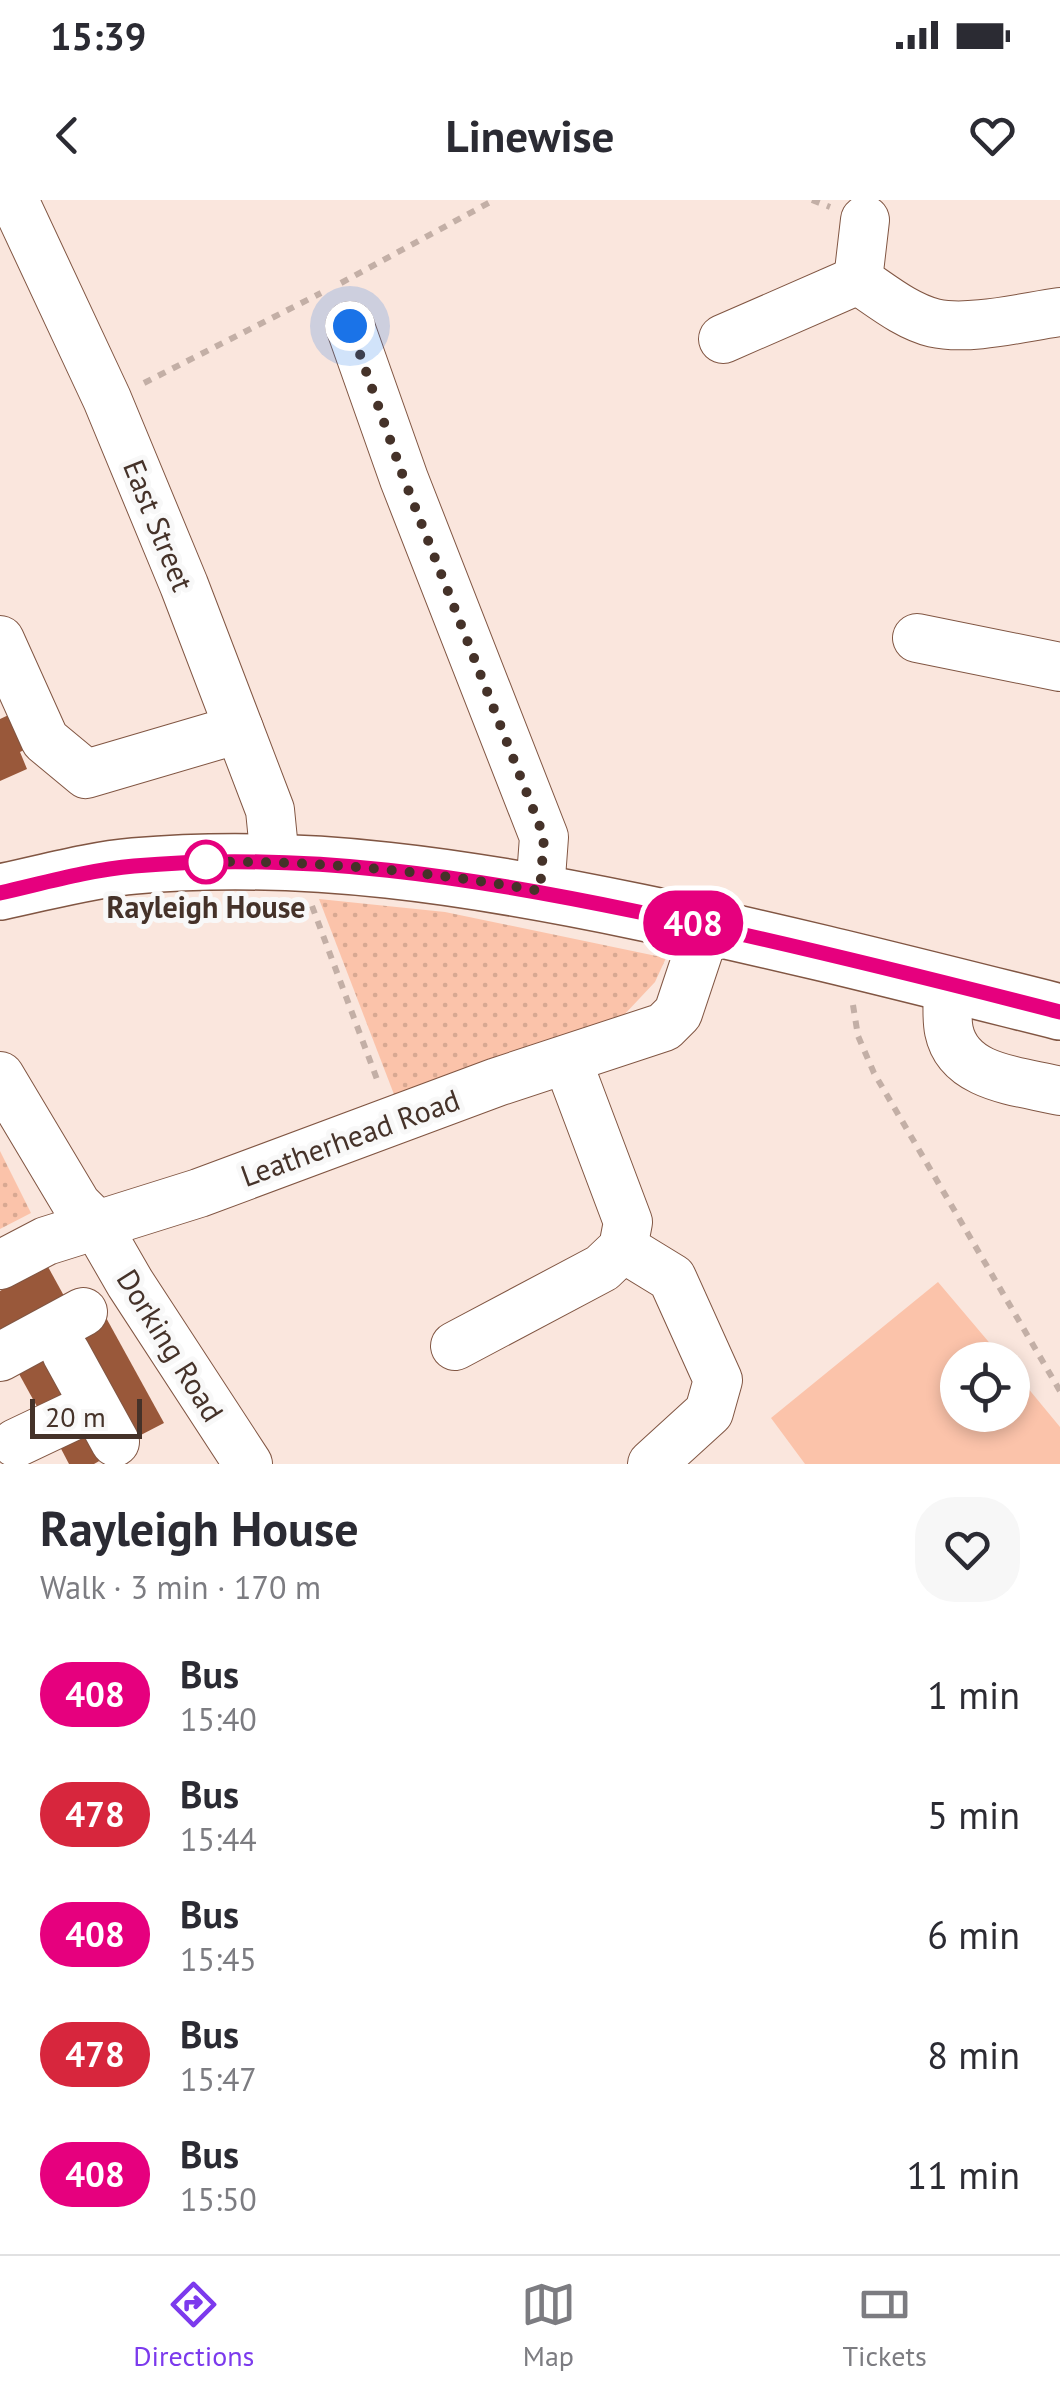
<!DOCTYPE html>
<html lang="en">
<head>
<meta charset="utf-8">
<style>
	:root { --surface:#fff; --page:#f7f7f7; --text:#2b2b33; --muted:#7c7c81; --line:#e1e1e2; --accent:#7c3aed }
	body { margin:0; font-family:"PT Sans",sans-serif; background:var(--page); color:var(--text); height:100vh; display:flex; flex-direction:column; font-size:38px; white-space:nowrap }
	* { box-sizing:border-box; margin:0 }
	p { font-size:32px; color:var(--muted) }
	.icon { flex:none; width:55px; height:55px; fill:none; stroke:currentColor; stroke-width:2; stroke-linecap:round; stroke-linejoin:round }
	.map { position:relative; height:1264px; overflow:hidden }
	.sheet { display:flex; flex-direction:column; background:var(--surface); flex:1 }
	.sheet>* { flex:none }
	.badge { padding:0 20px; border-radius:32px; font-size:35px; line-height:65px }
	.fabs { position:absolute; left:940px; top:1142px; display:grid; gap:20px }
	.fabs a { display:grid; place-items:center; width:90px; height:90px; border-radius:50%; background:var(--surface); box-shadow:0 5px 15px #0003; font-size:50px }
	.scale { position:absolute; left:30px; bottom:25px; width:112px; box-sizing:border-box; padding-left:10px; border:5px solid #453229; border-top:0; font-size:28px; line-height:35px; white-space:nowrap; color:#453229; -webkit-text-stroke:8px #f8f8f8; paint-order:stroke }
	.you { position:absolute; width:50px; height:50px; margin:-25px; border:8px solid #fff; border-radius:50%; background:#1a73e8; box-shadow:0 0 0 15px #1a73e833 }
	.map>.badge { position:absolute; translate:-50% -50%; box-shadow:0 0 0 5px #fff }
	.round { display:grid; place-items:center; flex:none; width:105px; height:105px; border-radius:40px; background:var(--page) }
	.head { display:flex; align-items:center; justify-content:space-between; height:170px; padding:0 40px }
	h1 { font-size:48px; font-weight:700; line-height:75px }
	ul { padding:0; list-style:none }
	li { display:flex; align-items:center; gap:30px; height:120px; padding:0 40px }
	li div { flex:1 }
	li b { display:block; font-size:38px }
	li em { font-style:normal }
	li .badge { min-width:110px; font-weight:700; text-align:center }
	.status { display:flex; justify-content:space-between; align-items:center; height:70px; padding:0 50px; background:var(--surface); direction:ltr }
	.status svg { height:28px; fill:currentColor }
	header { display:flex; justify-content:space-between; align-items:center; height:130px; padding:0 40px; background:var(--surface); font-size:45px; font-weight:700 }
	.dock { display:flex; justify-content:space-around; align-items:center; height:140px; border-top:2px solid var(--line); background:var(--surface); font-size:28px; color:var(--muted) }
	.dock a { display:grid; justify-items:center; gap:5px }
	.dock .current { color:var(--accent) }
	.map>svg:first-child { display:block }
</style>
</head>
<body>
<div class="status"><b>15:39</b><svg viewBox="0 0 49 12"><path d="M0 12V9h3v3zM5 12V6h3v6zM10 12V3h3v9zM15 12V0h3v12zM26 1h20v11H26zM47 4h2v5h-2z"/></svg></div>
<header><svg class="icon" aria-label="back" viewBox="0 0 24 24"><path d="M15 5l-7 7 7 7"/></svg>Linewise<svg class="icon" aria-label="heart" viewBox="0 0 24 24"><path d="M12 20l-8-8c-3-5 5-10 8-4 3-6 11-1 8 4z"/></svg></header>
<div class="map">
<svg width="1060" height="1264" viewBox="0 0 1060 1264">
	<defs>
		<pattern id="grass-dots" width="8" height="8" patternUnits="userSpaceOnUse" patternTransform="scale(2.5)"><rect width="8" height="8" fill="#fbc3aa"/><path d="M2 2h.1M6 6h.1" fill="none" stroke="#d8a892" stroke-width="1.8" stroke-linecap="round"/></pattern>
	</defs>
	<rect width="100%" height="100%" fill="#fae6dd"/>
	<!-- grass -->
	<g fill="url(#grass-dots)">
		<path d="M 319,699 L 445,712 L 666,758 L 655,782 L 623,816 L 395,897 Z"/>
		<path d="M 0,951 L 31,1013 L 0,1029 Z"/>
	</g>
	<!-- pitch -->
	<path fill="#fbc3aa" d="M 938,1082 L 1004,1160 L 958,1160 L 958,1215 L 1012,1215 L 1013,1170 L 1060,1227 L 1060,1264 L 805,1264 L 771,1218 Z"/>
	<!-- building -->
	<g fill="#99583a">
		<path d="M 13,513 L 30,547 L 20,552 L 27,569 L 0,581 L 0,519 Z"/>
		<path d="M 47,1065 L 69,1105 L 0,1143 L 0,1091 Z"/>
		<path d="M 104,1114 L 164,1223 L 135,1238 L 75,1130 Z"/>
		<path d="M 43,1147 L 70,1196 L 40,1212 L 13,1163 Z"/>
		<path d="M 83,1226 L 101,1260 L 94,1264 L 69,1264 L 57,1241 Z"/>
	</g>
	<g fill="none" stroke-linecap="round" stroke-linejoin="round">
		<defs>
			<g id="minor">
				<path d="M 14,0 L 107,199 L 184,385 L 270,610 L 275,660"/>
				<path d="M 865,20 L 858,80 C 882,96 906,116 934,123 C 969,131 1024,117 1060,112"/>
				<path d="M 350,126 L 404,279 L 544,637 L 540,691"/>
				<path d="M 723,139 L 858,80"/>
				<path d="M 917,438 L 1060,467"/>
				<path d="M 0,440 L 45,540 L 86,574 L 239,529"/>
				<path d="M 948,784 C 948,799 946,817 949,831 C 959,879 1020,881 1060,891"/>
				<path d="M 0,876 L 77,1005 L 96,1024 L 130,1083 L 248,1264"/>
				<path d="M 623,1048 L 672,1078 L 718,1180 L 709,1212 L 652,1264"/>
				<path d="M 0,1065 L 46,1041 L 199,993 L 497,882 L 664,827 L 678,813 L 707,726"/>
				<path d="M 455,1146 L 602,1068 L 623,1048 L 628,1022 L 567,860"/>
				<path d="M 66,1153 L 115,1242"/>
				<path d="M 0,1157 L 83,1112"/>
				<path d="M 16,1243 L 94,1206"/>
			</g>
			<path id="major" d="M 0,692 C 44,683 89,670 134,666 C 306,651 471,677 639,712 C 780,741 920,777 1060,812"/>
		</defs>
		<!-- minor casing -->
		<use href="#minor" stroke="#815643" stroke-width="50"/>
		<!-- major casing -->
		<use href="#major" stroke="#815643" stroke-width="58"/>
		<!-- path -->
		<g stroke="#c3afa6" stroke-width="6" stroke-dasharray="8 8" stroke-linecap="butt">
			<path d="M 812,0 L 830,7"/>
			<path d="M 341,83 L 494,0"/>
			<path d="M 144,183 L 321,93"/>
			<path d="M 312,706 L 378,882"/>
			<path d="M 853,805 L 858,836 L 874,873 L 1060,1191"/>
		</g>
		<!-- minor -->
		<use href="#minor" stroke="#fff" stroke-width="48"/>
		<!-- major -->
		<use href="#major" stroke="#fff" stroke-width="55"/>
	</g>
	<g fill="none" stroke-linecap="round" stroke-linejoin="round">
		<defs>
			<path id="line" d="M 0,693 C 44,683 89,670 134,666 C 306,651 471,677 639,712 C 780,741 920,776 1060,812"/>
		</defs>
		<!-- line casing -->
		<use href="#line" stroke="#fff" stroke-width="22"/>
		<!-- line -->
		<use href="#line" stroke="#e6007e" stroke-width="15"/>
		<!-- walk -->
		<path stroke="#453229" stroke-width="10" stroke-dasharray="0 18" d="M 206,662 L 200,662 C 315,660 427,671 540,691 L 544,637 L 404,279 L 350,126"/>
	</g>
	<!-- markers -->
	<circle fill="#fff" stroke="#e6007e" stroke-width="5" cx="206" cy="662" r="20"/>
	<g text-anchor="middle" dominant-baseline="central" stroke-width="10" stroke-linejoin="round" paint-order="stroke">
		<!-- street labels -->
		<g font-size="30" fill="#453229" stroke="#f8f8f8">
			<text transform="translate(159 325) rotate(68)">East Street</text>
			<text transform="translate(350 937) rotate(-20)">Leatherhead Road</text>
			<text transform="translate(171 1145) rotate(58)">Dorking Road</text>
		</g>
		<!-- stop labels -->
		<g font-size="30" font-weight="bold" fill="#453229" stroke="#f8f8f8">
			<text x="206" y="706">Rayleigh House</text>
		</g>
	</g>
</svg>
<div class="fabs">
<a><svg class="icon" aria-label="locate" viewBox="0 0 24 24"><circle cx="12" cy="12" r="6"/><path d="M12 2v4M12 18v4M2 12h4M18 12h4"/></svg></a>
</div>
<div class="scale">20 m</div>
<div class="you" style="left:350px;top:126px"></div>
<b class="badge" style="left:693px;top:723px;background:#e6007e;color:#fff">408</b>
</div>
<section class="sheet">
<div class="head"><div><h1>Rayleigh House</h1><p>Walk · 3 min · 170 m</p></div><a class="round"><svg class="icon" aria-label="heart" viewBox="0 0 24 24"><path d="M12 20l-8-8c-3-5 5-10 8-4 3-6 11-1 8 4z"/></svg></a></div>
<ul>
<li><span class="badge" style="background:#e6007e;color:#fff">408</span><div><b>Bus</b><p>15:40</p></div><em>1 min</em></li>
<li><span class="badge" style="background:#d7263d;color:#fff">478</span><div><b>Bus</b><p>15:44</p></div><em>5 min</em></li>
<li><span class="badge" style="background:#e6007e;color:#fff">408</span><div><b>Bus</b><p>15:45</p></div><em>6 min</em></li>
<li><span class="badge" style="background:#d7263d;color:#fff">478</span><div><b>Bus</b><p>15:47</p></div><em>8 min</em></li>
<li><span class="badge" style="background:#e6007e;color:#fff">408</span><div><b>Bus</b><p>15:50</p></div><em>11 min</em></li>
</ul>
</section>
<nav class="dock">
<a class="current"><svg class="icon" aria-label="directions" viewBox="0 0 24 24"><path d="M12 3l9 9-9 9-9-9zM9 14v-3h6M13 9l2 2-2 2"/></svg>Directions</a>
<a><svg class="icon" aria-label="map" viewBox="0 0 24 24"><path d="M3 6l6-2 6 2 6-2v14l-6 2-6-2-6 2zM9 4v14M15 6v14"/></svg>Map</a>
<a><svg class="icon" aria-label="tickets" viewBox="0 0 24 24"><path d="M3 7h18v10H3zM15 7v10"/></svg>Tickets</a>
</nav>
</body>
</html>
